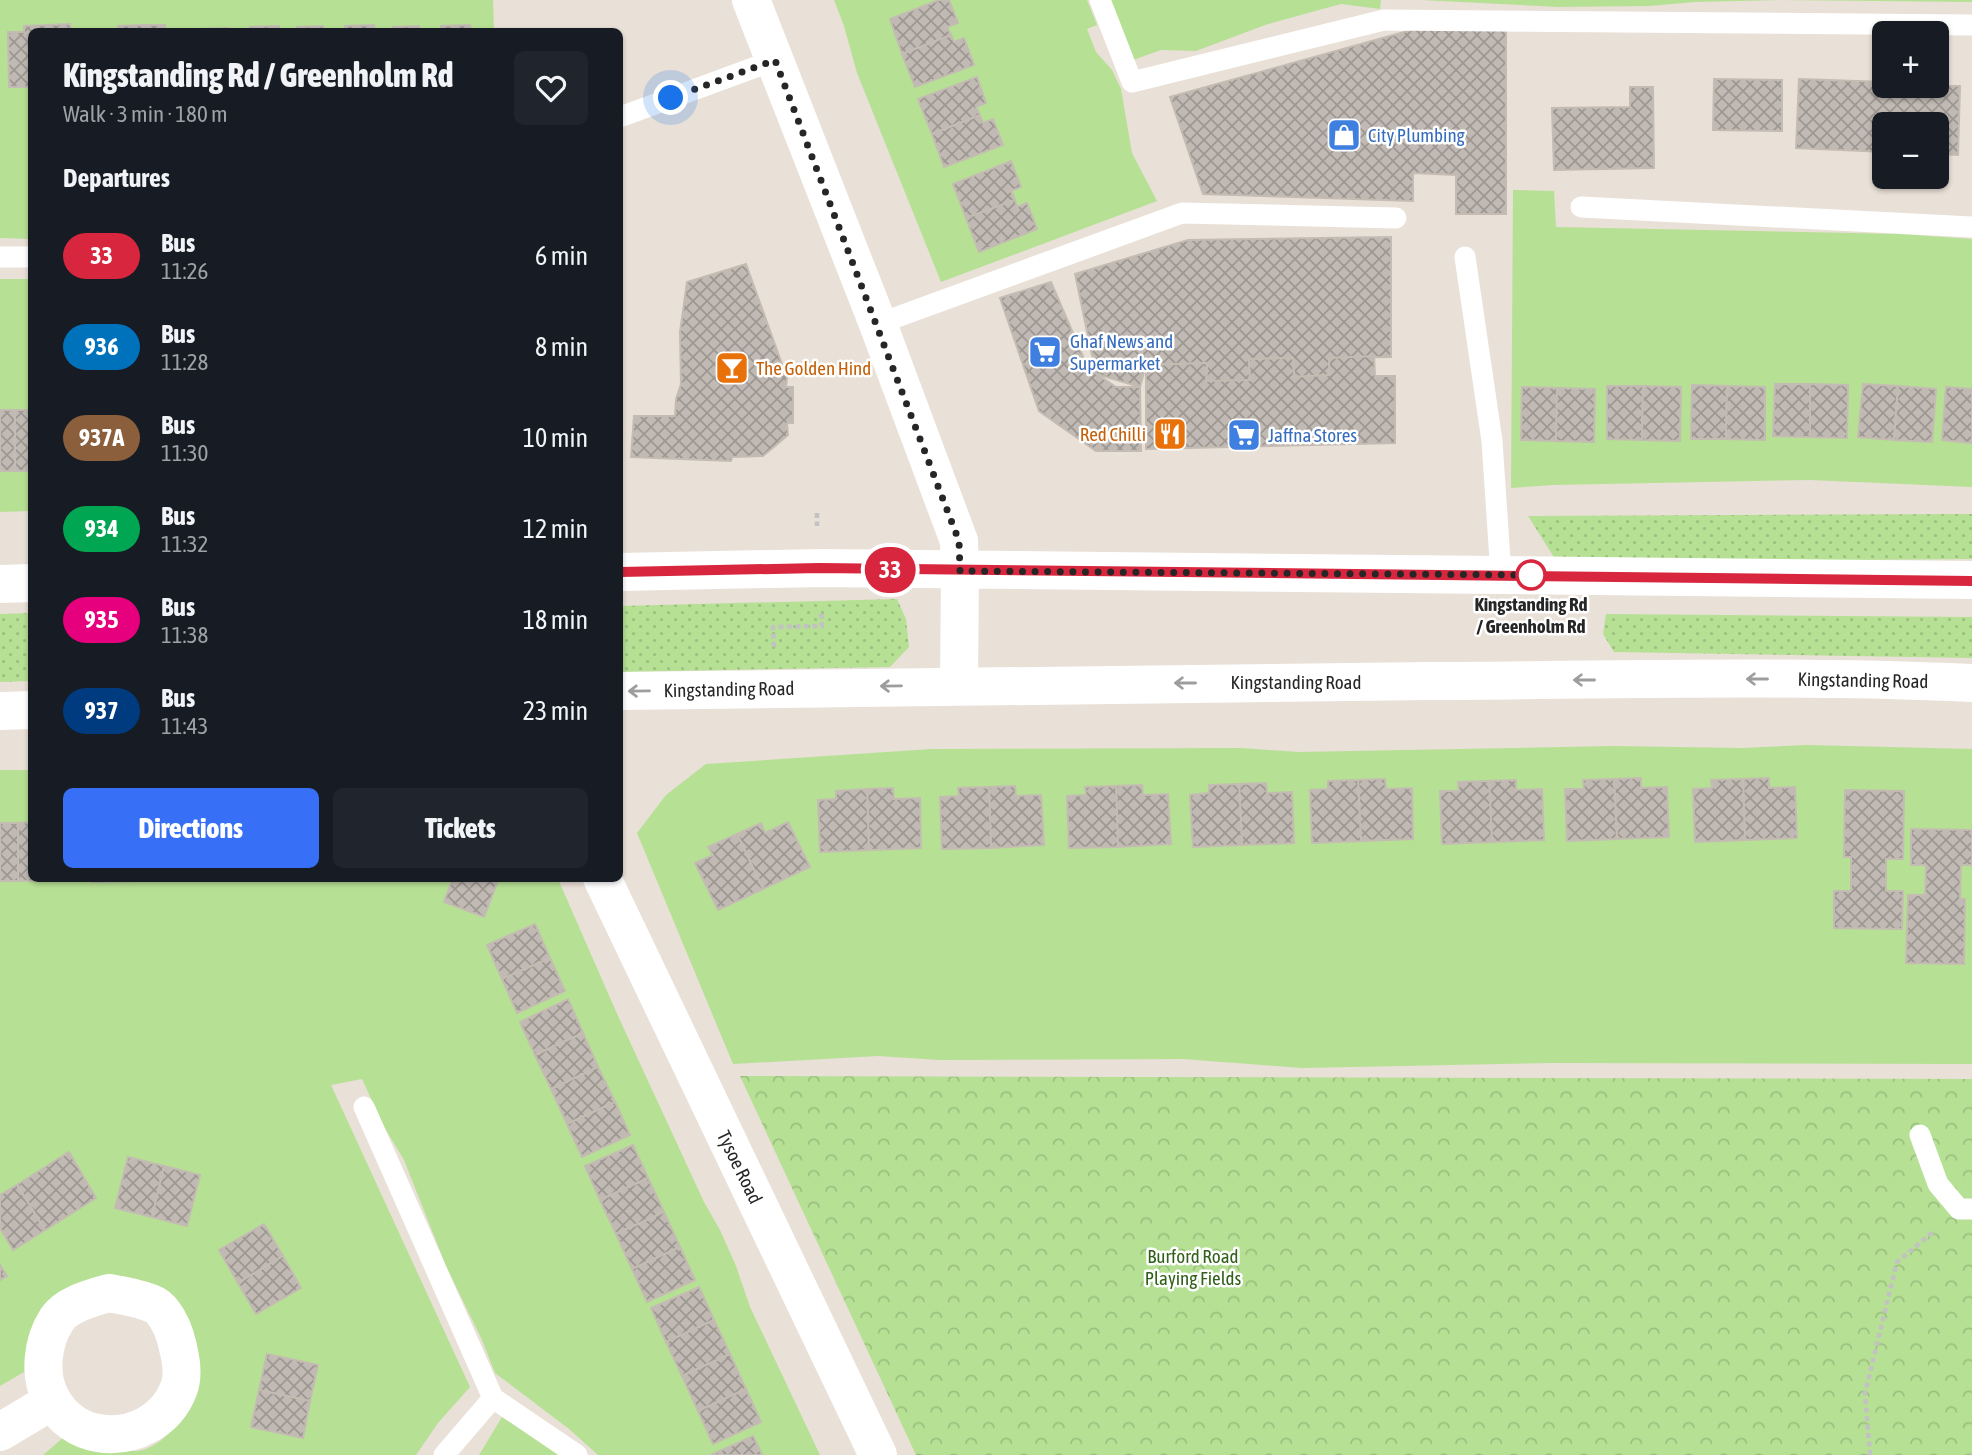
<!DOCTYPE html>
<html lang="en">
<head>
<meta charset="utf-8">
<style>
	:root { --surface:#171b24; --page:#20242c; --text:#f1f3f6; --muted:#9ea1a6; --accent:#3770f7 }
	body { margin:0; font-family:"Asap Condensed",sans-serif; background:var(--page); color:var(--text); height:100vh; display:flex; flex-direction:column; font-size:26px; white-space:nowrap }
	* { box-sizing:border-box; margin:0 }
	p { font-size:23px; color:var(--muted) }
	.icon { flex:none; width:38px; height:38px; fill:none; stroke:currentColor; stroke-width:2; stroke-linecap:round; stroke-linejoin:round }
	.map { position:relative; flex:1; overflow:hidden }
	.side { position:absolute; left:28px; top:28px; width:595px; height:854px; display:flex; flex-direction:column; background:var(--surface); border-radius:10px; box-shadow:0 2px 5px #0004 }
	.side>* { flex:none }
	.badge { padding:0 14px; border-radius:23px; font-size:24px; line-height:46px }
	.buttons { position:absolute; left:1872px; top:21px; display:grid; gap:14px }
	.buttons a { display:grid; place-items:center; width:77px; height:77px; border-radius:10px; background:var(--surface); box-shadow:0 2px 5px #0004; font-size:35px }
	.you { position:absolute; width:35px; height:35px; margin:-18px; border:5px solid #fff; border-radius:50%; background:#1a73e8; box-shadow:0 0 0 10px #1a73e833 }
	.map>.badge { position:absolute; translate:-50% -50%; box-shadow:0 0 0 4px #fff }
	h2 { padding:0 35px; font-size:26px; line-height:63px }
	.round { display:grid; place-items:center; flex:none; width:74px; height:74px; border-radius:10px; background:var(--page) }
	.overview { display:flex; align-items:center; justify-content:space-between; height:119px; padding:0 35px }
	h1 { font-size:33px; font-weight:800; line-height:52px }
	.primary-button { display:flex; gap:14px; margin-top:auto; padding:14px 35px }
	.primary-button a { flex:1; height:80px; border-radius:10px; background:var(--accent); color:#fff; font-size:28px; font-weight:800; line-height:80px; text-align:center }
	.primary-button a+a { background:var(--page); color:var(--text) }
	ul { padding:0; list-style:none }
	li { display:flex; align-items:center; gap:21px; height:91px; padding:0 35px }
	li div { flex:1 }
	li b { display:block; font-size:26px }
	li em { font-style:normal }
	li .badge { min-width:77px; font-weight:700; text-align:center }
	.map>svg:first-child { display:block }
</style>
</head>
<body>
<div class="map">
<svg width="1972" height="1455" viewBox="0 0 1972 1455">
	<defs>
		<pattern id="grass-dots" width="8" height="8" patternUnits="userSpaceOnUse" patternTransform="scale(1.75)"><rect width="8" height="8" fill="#b6e094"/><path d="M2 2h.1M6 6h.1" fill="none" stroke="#9cc07f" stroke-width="1.8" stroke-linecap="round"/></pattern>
		<pattern id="park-crowns" width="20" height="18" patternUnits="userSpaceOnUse" patternTransform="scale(1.75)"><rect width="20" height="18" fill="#b6e094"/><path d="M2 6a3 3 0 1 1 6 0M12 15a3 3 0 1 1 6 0" fill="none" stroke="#9cc07f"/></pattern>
		<pattern id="building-cross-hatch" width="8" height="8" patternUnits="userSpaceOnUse" patternTransform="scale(1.75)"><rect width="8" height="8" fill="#c1bab4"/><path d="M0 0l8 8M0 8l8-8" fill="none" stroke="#9d9792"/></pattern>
	</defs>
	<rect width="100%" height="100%" fill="#e9e0d7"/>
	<!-- grass -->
	<g fill="url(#grass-dots)">
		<path d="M 1972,514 L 1972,559 L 1557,562 L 1528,516 Z"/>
		<path d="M 897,599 L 906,619 L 909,647 L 890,667 L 620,672 L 620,606 Z"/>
		<path d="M 31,613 L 31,681 L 0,682 L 0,614 Z"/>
		<path d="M 1606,614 L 1972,617 L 1972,658 L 1614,652 L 1603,634 Z"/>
	</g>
	<!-- park -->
	<path fill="url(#park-crowns)" d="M 740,1076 L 1972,1079 L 1972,1455 L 916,1455 Z"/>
	<!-- garden -->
	<g fill="#b6e094">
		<path d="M 0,0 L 493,0 L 494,31 L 32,32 L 31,239 L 0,238 Z"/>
		<path d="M 834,0 L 1087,0 L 1097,25 L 1087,29 L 1096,52 L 1112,70 L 1121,89 L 1132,153 L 1157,201 L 941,282 L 857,73 L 844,26 Z"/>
		<path d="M 1110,0 L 1381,0 L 1380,9 L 1341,4 L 1265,25 L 1196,51 L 1161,50 L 1133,60 Z"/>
		<path d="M 1421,0 L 1972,0 L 1972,2 L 1781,0 L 1695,2 L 1649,6 L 1558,7 Z"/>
		<path d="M 1513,190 L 1554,191 L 1556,227 L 1899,234 L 1972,239 L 1972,487 L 1810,480 L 1553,485 L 1511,488 Z"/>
		<path d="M 0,279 L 31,279 L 31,511 L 0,512 Z"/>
		<path d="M 1807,745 L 1972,749 L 1972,1064 L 1552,1063 L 1302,1068 L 1182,1059 L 940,1060 L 878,1056 L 733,1064 L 637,833 L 666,795 L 706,764 L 932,749 L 1241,748 L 1299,752 L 1614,746 L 1742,748 Z"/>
		<path d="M 0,770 L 31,770 L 32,878 L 558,879 L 618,1016 L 704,1202 L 720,1230 L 736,1266 L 750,1307 L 820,1455 L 598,1455 L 569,1429 L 495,1373 L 482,1340 L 446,1266 L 404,1160 L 383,1125 L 362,1079 L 331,1085 L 470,1387 L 438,1423 L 416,1455 L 43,1455 L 64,1437 C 78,1439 128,1452 138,1451 C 156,1448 170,1434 179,1420 C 187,1408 198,1390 199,1376 C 204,1326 172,1284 123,1276 L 31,1335 L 24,1372 L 0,1386 Z"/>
		<path d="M 502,1417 L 560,1455 L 479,1455 Z"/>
	</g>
	<!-- building -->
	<g fill="url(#building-cross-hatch)" stroke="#c4bcb2" stroke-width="2">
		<path d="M 939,0 L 949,0 L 958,23 L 947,27 L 951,35 L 902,54 L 890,19 Z"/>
		<path d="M 70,24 L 71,32 L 48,32 L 47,25 Z"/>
		<path d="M 47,25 L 48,32 L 32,32 L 32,87 L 9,87 L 8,32 L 24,32 L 24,26 Z"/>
		<rect x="142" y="25" width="23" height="7"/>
		<path d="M 142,25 L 142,32 L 118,32 L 118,26 Z"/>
		<path d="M 374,25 L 375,32 L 345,32 L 345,26 Z"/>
		<path d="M 470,25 L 471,32 L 441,32 L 441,26 Z"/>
		<path d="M 279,26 L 279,32 L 250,32 L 250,27 Z"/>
		<path d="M 323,26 L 323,32 L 297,32 L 297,27 Z"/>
		<path d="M 419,26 L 419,32 L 393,32 L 393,27 Z"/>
		<path d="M 1422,27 L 1506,27 L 1506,214 L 1456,214 L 1456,175 L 1413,173 L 1413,201 L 1203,194 L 1170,97 Z"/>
		<path d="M 227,28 L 227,32 L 201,32 L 201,29 Z"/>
		<path d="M 951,35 L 954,42 L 964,38 L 974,65 L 915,87 L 902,54 Z"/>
		<path d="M 977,77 L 986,103 L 976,107 L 980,115 L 932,134 L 918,99 Z"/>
		<path d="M 1714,79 L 1782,80 L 1782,131 L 1713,130 Z"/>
		<path d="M 1799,79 L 1885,82 L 1885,86 L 1960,86 L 1958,155 L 1937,154 L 1937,124 L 1885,124 L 1885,152 L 1796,148 Z"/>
		<path d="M 1630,87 L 1653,87 L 1654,168 L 1554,170 L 1552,108 L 1630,107 Z"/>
		<path d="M 980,115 L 983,123 L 993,119 L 1003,145 L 944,167 L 932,134 Z"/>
		<path d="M 1011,161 L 1021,187 L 1011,191 L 1015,200 L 966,218 L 953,184 Z"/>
		<path d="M 1015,200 L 1017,207 L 1027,203 L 1037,229 L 979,252 L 966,218 Z"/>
		<path d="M 1391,237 L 1391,357 L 1329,358 L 1329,375 L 1294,377 L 1293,358 L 1249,359 L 1250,380 L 1206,381 L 1207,363 L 1146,365 L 1140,387 L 1096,374 L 1075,274 L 1188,240 Z"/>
		<path d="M 746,264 L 787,378 L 786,387 L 793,387 L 793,423 L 787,423 L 788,435 L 763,456 L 732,457 L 731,461 L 631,457 L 634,416 L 675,416 L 676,399 L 681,384 L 680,332 L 687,282 Z"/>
		<path d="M 1051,282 L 1088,368 L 1116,387 L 1140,387 L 1141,451 L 1096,451 L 1039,411 L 1000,298 Z"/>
		<path d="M 1374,356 L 1375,376 L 1395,376 L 1395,443 L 1146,449 L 1146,365 L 1207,363 L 1206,381 L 1250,380 L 1249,359 L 1293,358 L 1294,377 L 1329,375 L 1329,358 Z"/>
		<path d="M 1775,384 L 1810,384 L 1810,437 L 1773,436 Z"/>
		<path d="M 1810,384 L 1848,385 L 1847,438 L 1810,437 Z"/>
		<path d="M 1863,384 L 1898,386 L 1894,440 L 1858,437 Z"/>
		<path d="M 1692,385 L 1727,386 L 1726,439 L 1691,439 Z"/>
		<path d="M 1607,386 L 1643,386 L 1642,440 L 1607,439 Z"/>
		<path d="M 1643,386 L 1681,387 L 1680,441 L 1642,440 Z"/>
		<path d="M 1727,386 L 1765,387 L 1765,440 L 1726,439 Z"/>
		<path d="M 1898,386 L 1936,389 L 1932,442 L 1894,440 Z"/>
		<path d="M 1522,387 L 1557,388 L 1556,441 L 1521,440 Z"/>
		<path d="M 1946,387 L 1972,389 L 1972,443 L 1942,440 Z"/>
		<path d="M 1557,388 L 1595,389 L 1594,442 L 1556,441 Z"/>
		<rect x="0" y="410" width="15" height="61"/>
		<rect x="15" y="410" width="17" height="61"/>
		<path d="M 1641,778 L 1641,788 L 1667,787 L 1669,837 L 1617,839 L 1614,779 Z"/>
		<path d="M 1769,778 L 1769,788 L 1795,787 L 1797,838 L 1745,840 L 1743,779 Z"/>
		<path d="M 1385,779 L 1386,789 L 1412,788 L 1413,839 L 1361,841 L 1358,780 Z"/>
		<path d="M 1614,779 L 1617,839 L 1567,841 L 1565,789 L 1584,789 L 1583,780 Z"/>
		<path d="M 1743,779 L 1745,840 L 1695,842 L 1693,789 L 1712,788 L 1711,780 Z"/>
		<path d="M 1358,780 L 1361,841 L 1312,843 L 1310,790 L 1328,789 L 1328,781 Z"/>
		<path d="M 1516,780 L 1516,790 L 1542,789 L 1544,840 L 1492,842 L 1489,781 Z"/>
		<path d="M 1489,781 L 1492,842 L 1442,844 L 1440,791 L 1459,791 L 1458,782 Z"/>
		<path d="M 1266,783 L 1267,793 L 1292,792 L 1294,843 L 1242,845 L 1239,784 Z"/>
		<path d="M 1239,784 L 1242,845 L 1193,847 L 1190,795 L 1209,793 L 1209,785 Z"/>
		<path d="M 1142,785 L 1143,795 L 1168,794 L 1171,844 L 1118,847 L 1116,786 Z"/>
		<path d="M 1015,786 L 1016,796 L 1041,795 L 1044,845 L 991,848 L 989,787 Z"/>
		<path d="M 1116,786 L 1118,847 L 1069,848 L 1067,796 L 1086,795 L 1085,787 Z"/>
		<path d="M 989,787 L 991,848 L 942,849 L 940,797 L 959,796 L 958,788 Z"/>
		<path d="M 893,788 L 894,799 L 920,798 L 921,848 L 869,850 L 867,789 Z"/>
		<path d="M 867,789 L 869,850 L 820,852 L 818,800 L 836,799 L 836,791 Z"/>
		<path d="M 1845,790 L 1904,791 L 1903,859 L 1886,859 L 1886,891 L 1903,891 L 1902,929 L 1834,928 L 1834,891 L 1851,891 L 1851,857 L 1844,857 Z"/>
		<path d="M 32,822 L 32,878 L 63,880 L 18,881 L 18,823 Z"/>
		<path d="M 788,822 L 810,867 L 763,889 L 737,834 L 761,823 L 765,833 Z"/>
		<rect x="0" y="823" width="18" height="58"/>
		<path d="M 1911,829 L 1972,830 L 1972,865 L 1961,865 L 1960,899 L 1965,899 L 1964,964 L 1906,963 L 1908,895 L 1925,895 L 1926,865 L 1911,865 Z"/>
		<path d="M 737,834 L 763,889 L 718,910 L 695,863 L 713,855 L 708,847 Z"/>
		<path d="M 92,878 L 138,878 L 138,881 L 92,882 Z"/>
		<path d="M 138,878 L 183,878 L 183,880 L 138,881 Z"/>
		<path d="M 215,878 L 260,878 L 260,879 L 215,880 Z"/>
		<path d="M 453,878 L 499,878 L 484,917 L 444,902 Z"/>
		<path d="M 535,924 L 550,958 L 502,979 L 487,945 Z"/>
		<path d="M 550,958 L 565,991 L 517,1013 L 502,979 Z"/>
		<path d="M 568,999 L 583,1033 L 535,1055 L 520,1022 Z"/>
		<path d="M 583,1033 L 598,1067 L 551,1089 L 535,1055 Z"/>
		<path d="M 598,1067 L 615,1102 L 567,1124 L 551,1089 Z"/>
		<path d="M 615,1102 L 630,1135 L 582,1157 L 567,1124 Z"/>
		<path d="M 633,1145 L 648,1178 L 600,1200 L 585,1166 Z"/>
		<path d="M 69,1152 L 96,1198 L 45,1230 L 17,1185 Z"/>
		<path d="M 128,1157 L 164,1166 L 152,1217 L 115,1208 Z"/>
		<path d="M 164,1166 L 200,1175 L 187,1226 L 152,1217 Z"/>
		<path d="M 648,1178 L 664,1212 L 616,1234 L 600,1200 Z"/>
		<path d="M 17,1185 L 45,1230 L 13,1250 L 0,1228 L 0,1195 Z"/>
		<path d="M 664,1212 L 680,1247 L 632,1269 L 616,1234 Z"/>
		<path d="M 264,1224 L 283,1256 L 238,1283 L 219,1250 Z"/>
		<path d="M 680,1247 L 695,1280 L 647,1302 L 632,1269 Z"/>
		<path d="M 283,1256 L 301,1288 L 256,1314 L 238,1283 Z"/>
		<path d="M 0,1265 L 7,1276 L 0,1280 Z"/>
		<path d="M 699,1287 L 714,1320 L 666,1342 L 651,1308 Z"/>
		<path d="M 714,1320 L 730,1354 L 682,1376 L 666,1342 Z"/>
		<path d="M 267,1354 L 318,1365 L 310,1401 L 259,1390 Z"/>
		<path d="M 730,1354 L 746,1389 L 698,1411 L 682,1376 Z"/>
		<path d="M 746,1389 L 761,1422 L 713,1444 L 698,1411 Z"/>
		<path d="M 259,1390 L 310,1401 L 303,1438 L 251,1427 Z"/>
		<path d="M 753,1436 L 762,1455 L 711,1455 Z"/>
	</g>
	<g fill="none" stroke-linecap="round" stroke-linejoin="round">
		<!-- path -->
		<g stroke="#c2c2c2" stroke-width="4.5" stroke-dasharray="5 3.5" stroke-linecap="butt">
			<path d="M 817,513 L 817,526"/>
			<path d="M 774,647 L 773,627 L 822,626 L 821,611"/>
			<path d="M 1870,1455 L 1865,1393 L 1897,1262 L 1933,1232"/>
		</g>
		<!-- lane -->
		<g stroke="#fff" stroke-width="21">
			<path d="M 1100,0 L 1132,82 L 1384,20 L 1972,25"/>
			<path d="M 620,117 L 775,60"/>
			<path d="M 1581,207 L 1972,227"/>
			<path d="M 0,257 L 32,257"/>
			<path d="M 1465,257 L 1492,441 L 1501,575"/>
			<path d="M 878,324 L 1182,213 L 1396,218"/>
			<path d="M 364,1107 L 493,1398 L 577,1455"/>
			<path d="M 1920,1135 L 1938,1184 L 1959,1209 L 1972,1209"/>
			<path d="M 444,1455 L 493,1398"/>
		</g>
		<!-- street -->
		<g stroke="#fff" stroke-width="38">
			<path d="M 751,0 L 878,324 L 959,541 L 960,571"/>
			<path d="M 602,878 L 878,1455"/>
			<path d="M 109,1293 C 124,1296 141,1298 155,1305 C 164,1310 172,1326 175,1336 C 179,1351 185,1372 179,1388 C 167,1421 132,1439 98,1433 C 79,1430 62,1418 52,1400 C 38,1376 42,1342 57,1319 C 67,1304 92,1298 109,1293 Z"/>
			<path d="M 0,1432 L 52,1401"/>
		</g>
		<!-- secondary -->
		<g stroke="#fff" stroke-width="38">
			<path d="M 620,572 L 819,568 L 1972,580"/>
			<path d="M 0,584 L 32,583"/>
			<path d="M 959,684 L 960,571"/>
			<path d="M 620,691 C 891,686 1163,683 1435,681 C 1614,680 1793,675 1972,683"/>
			<path d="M 0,711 L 32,710"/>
		</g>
	</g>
	<!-- one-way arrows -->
	<defs><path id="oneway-shaft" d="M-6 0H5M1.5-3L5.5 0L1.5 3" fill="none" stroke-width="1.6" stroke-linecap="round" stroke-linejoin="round" transform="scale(1.75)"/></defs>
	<g stroke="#9d9d9d">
		<use href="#oneway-shaft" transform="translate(1757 679) rotate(180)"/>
		<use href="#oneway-shaft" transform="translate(1584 680) rotate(180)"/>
		<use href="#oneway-shaft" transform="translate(1185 683) rotate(180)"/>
		<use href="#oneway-shaft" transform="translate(891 686) rotate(179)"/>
		<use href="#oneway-shaft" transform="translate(639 691) rotate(179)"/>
	</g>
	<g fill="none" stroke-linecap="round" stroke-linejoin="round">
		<defs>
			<path id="line" d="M 620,572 L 819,568 L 1972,581"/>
		</defs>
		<!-- line casing -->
		<use href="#line" stroke="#fff" stroke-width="16"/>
		<!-- line -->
		<use href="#line" stroke="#d7263d" stroke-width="10"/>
		<!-- walk -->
		<path stroke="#262626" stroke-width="7" stroke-dasharray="0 12.6" d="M 671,98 L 775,60 L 959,541 L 960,571 L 1531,575"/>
	</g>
	<!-- icons -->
	<defs>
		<symbol id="shop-square" viewBox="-11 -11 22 22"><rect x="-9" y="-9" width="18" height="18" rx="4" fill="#3f7fe0" stroke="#fff"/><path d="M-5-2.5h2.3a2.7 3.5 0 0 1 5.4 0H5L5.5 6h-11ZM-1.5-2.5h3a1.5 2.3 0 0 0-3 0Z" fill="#fff"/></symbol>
		<symbol id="supermarket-square" viewBox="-11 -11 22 22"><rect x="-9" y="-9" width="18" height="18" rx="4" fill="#3f7fe0" stroke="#fff"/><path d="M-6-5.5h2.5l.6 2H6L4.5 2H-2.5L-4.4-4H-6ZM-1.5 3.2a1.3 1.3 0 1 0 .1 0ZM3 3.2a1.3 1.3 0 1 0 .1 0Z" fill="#fff"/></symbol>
		<symbol id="bar-square" viewBox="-11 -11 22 22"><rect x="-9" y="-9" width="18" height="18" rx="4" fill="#e8710a" stroke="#fff"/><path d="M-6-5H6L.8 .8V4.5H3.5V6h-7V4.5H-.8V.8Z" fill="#fff"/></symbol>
		<symbol id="restaurant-square" viewBox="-11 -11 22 22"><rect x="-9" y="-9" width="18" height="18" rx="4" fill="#e8710a" stroke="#fff"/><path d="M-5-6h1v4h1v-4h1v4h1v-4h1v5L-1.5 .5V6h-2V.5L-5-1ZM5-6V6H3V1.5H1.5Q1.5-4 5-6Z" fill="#fff"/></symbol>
	</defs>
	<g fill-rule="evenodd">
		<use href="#shop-square" x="1325" y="116" width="38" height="38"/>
		<use href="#supermarket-square" x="1026" y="333" width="38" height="38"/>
		<use href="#bar-square" x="713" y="349" width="38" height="38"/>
		<use href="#restaurant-square" x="1151" y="415" width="38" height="38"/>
		<use href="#supermarket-square" x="1225" y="416" width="38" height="38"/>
	</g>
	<!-- markers -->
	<circle fill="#fff" stroke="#d7263d" stroke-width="3.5" cx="1531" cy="575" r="14"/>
	<g text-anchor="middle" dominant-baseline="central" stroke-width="5" stroke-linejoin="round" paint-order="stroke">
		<!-- shop labels -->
		<g font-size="19" fill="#366cbe" stroke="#fff" text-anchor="start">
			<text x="1368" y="135">City Plumbing</text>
			<text x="1070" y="341">Ghaf News and<tspan x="1070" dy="22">Supermarket</tspan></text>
			<text x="1268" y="435">Jaffna Stores</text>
		</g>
		<!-- food labels -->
		<g font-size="19" fill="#c56008" stroke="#fff" text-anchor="start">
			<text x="756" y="368">The Golden Hind</text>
			<text x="1146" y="434" text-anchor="end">Red Chilli</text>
		</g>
		<!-- stop labels -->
		<g font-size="19" font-weight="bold" fill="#262626" stroke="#fff">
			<text x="1531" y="604">Kingstanding Rd<tspan x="1531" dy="22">/ Greenholm Rd</tspan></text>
		</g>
		<!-- street labels -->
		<g font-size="19" fill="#262626" stroke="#fff">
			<text transform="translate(1863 680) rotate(1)">Kingstanding Road</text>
			<text x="1296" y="682">Kingstanding Road</text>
			<text transform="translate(729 689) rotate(-1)">Kingstanding Road</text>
			<text transform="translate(740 1167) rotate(64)">Tysoe Road</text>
		</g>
		<!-- park labels -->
		<g font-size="19" fill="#306019" stroke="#fff">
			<text x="1193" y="1256">Burford Road<tspan x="1193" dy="22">Playing Fields</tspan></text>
		</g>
	</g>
</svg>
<div class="buttons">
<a>+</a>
<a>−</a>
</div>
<div class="you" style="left:671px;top:98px"></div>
<b class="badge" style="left:890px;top:570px;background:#d7263d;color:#fff">33</b>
<section class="side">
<div class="overview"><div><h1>Kingstanding Rd / Greenholm Rd</h1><p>Walk · 3 min · 180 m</p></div><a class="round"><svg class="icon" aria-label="heart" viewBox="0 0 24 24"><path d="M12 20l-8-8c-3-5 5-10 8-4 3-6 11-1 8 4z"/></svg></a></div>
<h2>Departures</h2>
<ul>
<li><span class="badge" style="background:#d7263d;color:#fff">33</span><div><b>Bus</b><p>11:26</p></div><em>6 min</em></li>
<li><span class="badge" style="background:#0072bc;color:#fff">936</span><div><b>Bus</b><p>11:28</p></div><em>8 min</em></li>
<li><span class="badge" style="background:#8b5e3c;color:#fff">937A</span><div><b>Bus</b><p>11:30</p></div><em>10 min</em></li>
<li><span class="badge" style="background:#00a651;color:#fff">934</span><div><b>Bus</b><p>11:32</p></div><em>12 min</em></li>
<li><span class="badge" style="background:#e6007e;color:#fff">935</span><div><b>Bus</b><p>11:38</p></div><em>18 min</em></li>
<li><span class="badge" style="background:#003b80;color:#fff">937</span><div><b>Bus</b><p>11:43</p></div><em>23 min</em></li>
</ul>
<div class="primary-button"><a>Directions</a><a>Tickets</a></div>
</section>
</div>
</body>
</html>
